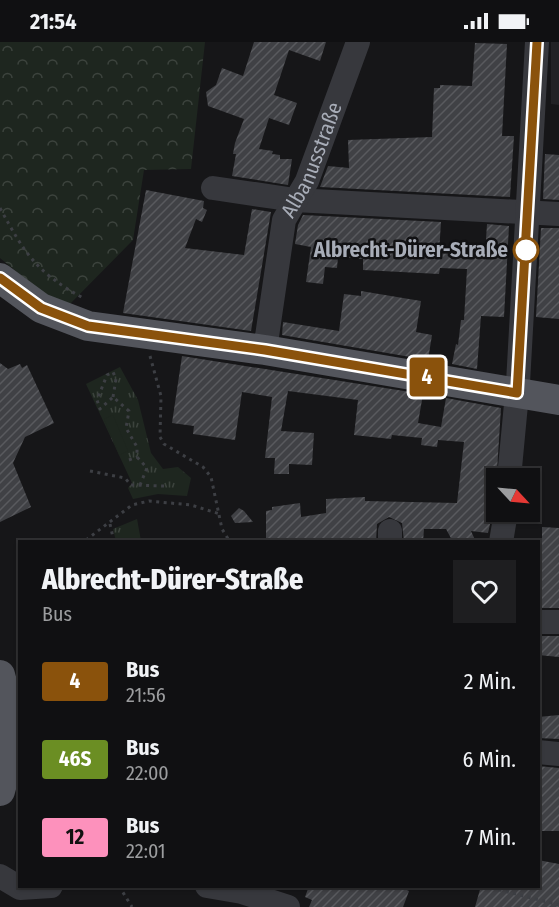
<!DOCTYPE html>
<html lang="de">
<head>
<meta charset="utf-8">
<style>
	:root { --surface:#101012; --page:#1e1e20; --text:#f1f3f6; --muted:#9c9d9f; --line:#303032 }
	body { margin:0; font-family:"Fira Sans Condensed",sans-serif; background:var(--page); color:var(--text); height:100vh; display:flex; flex-direction:column; font-size:22px; white-space:nowrap }
	* { box-sizing:border-box; margin:0 }
	p { font-size:20px; color:var(--muted) }
	.icon { flex:none; width:33px; height:33px; fill:none; stroke:currentColor; stroke-width:2; stroke-linecap:round; stroke-linejoin:round }
	.map { position:relative; flex:1; overflow:hidden }
	.side { position:absolute; left:18px; top:498px; width:522px; height:348px; display:flex; flex-direction:column; background:var(--surface); border-radius:0px; box-shadow:0 2px 4px #0004,0 0 0 2px var(--line) }
	.side>* { flex:none }
	.badge { padding:0 12px; border-radius:4px; font-size:21px; line-height:39px }
	.needle { width:39px; rotate:116deg }
	.buttons { position:absolute; left:486px; top:426px; display:grid; gap:12px }
	.buttons a { display:grid; place-items:center; width:54px; height:54px; border-radius:0px; background:var(--surface); box-shadow:0 2px 4px #0004,0 0 0 2px var(--line); font-size:30px }
	.map>.badge { position:absolute; translate:-50% -50%; box-shadow:0 0 0 3px #fff }
	.round { display:grid; place-items:center; flex:none; width:63px; height:63px; border-radius:0px; background:var(--page) }
	.overview { display:flex; align-items:center; justify-content:space-between; height:102px; padding:0 24px }
	h1 { font-size:28px; font-weight:800; line-height:45px }
	ul { padding:0; list-style:none }
	li { display:flex; align-items:center; gap:18px; height:78px; padding:0 24px }
	li div { flex:1 }
	li b { display:block; font-size:22px }
	li em { font-style:normal }
	li .badge { min-width:66px; font-weight:700; text-align:center }
	.status { display:flex; justify-content:space-between; align-items:center; height:42px; padding:0 30px; background:var(--surface); direction:ltr }
	.status svg { height:16px; fill:currentColor }
	.map>svg:first-child { display:block }
</style>
</head>
<body>
<div class="status"><b>21:54</b><svg viewBox="0 0 49 12"><path d="M0 12V9h3v3zM5 12V6h3v6zM10 12V3h3v9zM15 12V0h3v12zM26 1h20v11H26zM47 4h2v5h-2z"/></svg></div>
<div class="map">
<svg width="559" height="865" viewBox="0 0 559 865">
	<defs>
		<pattern id="grass-tufts" width="24" height="20" patternUnits="userSpaceOnUse" patternTransform="scale(1.5)"><rect width="24" height="20" fill="#1e261f"/><path d="M3 7l-1-3M5 7V3M7 7l1-3M15 17l-1-3M17 17v-4M19 17l1-3" fill="none" stroke="#3c433d"/></pattern>
		<pattern id="forest-crowns" width="20" height="18" patternUnits="userSpaceOnUse" patternTransform="scale(1.5)"><rect width="20" height="18" fill="#1e261f"/><path d="M2 6a3 3 0 1 1 6 0M12 15a3 3 0 1 1 6 0" fill="none" stroke="#3c433d"/></pattern>
		<pattern id="building-hatch" width="6" height="6" patternUnits="userSpaceOnUse" patternTransform="scale(1.5)"><rect width="6" height="6" fill="#404145"/><path d="M-1 1l2-2M0 6l6-6M5 7l2-2" fill="none" stroke="#595a5e"/></pattern>
	</defs>
	<rect width="100%" height="100%" fill="#161618"/>
	<!-- built -->
	<path fill="#222225" d="M 551,0 L 559,0 L 559,63 L 551,62 Z"/>
	<!-- grass -->
	<g fill="url(#grass-tufts)">
		<path d="M 120,325 L 138,358 L 151,411 L 163,427 L 178,425 L 191,436 L 187,454 L 158,452 L 133,457 L 128,446 L 132,441 L 86,342 Z"/>
		<path d="M 137,477 L 141,499 L 116,499 L 113,487 Z"/>
	</g>
	<!-- forest -->
	<path fill="url(#forest-crowns)" d="M 0,0 L 205,0 L 191,127 L 144,128 L 133,198 L 68,264 L 40,249 L 0,216 Z"/>
	<!-- pitch -->
	<path fill="#1e261f" d="M 113,373 L 128,409 L 119,413 L 104,377 Z"/>
	<!-- building -->
	<g fill="url(#building-hatch)">
		<path d="M 254,0 L 326,0 L 320,19 L 289,8 L 274,53 L 297,61 L 289,83 L 269,76 L 259,107 L 273,109 L 272,112 L 280,113 L 280,117 L 292,117 L 288,143 L 232,134 L 236,112 L 233,112 L 235,101 L 244,77 L 208,64 L 206,50 L 216,43 L 222,26 L 243,34 Z"/>
		<path d="M 475,1 L 507,2 L 502,94 L 514,94 L 510,155 L 320,145 L 328,124 L 349,126 L 348,98 L 432,95 L 434,46 L 440,46 L 440,43 L 472,44 Z"/>
		<path d="M 545,112 L 559,113 L 559,158 L 543,157 Z"/>
		<path d="M 146,148 L 204,159 L 203,166 L 207,168 L 202,180 L 196,177 L 185,206 L 244,213 L 252,167 L 271,170 L 251,289 L 123,271 Z"/>
		<path d="M 303,173 L 441,180 L 439,211 L 485,213 L 487,182 L 509,184 L 504,275 L 481,274 L 477,327 L 452,322 L 456,302 L 458,303 L 461,278 L 464,278 L 467,227 L 440,226 L 439,232 L 363,228 L 363,217 L 338,215 L 337,226 L 325,225 L 323,242 L 306,240 L 311,205 L 295,202 L 298,183 Z"/>
		<path d="M 541,186 L 559,186 L 559,277 L 536,275 Z"/>
		<path d="M 361,249 L 421,259 L 416,290 L 432,293 L 428,318 L 282,293 L 283,280 L 339,289 L 344,252 L 361,254 Z"/>
		<path d="M 182,314 L 423,352 L 418,381 L 441,385 L 446,356 L 501,366 L 495,461 L 488,491 L 471,489 L 476,500 L 453,500 L 446,487 L 424,487 L 423,500 L 404,500 L 402,481 L 389,475 L 377,482 L 376,500 L 266,500 L 266,469 L 272,468 L 272,465 L 300,461 L 301,475 L 326,471 L 326,457 L 365,455 L 365,459 L 457,461 L 464,400 L 438,398 L 437,405 L 421,403 L 422,396 L 392,393 L 391,397 L 354,393 L 358,358 L 288,349 L 281,389 L 314,391 L 312,423 L 289,422 L 289,432 L 274,432 L 275,416 L 265,416 L 272,355 L 242,350 L 235,398 L 193,392 L 194,384 L 172,381 Z"/>
		<path d="M 0,321 L 8,327 L 20,322 L 22,326 L 27,323 L 54,381 L 25,395 L 13,421 L 31,465 L 0,480 Z"/>
		<path d="M 239,466 L 244,469 L 253,480 L 235,481 L 231,474 Z"/>
		<path d="M 542,485 L 559,486 L 559,566 L 538,566 L 538,501 L 542,501 Z"/>
		<path d="M 538,594 L 559,594 L 559,615 L 538,613 Z"/>
		<path d="M 559,673 L 559,697 L 538,696 L 538,675 Z"/>
		<path d="M 538,724 L 559,726 L 559,789 L 540,789 Z"/>
		<path d="M 538,818 L 559,822 L 559,865 L 475,865 L 481,844 L 538,844 Z"/>
		<path d="M 309,844 L 398,844 L 409,849 L 403,865 L 309,865 L 312,858 L 305,855 Z"/>
	</g>
	<g fill="none" stroke-linecap="round" stroke-linejoin="round">
		<!-- path -->
		<g stroke="#3d3f44" stroke-width="3" stroke-dasharray="3 4.5" stroke-linecap="butt">
			<path d="M 0,166 C 25,212 36,230 83,256"/>
			<path d="M 150,314 L 161,354 L 160,395 L 164,402 L 203,425 L 211,435 L 222,487 L 230,500"/>
			<path d="M 113,355 L 116,337 L 113,330 L 107,333 L 97,358 L 100,367 L 113,355 L 129,369 L 126,386 L 137,405 L 137,415 L 147,426 L 140,443"/>
			<path d="M 129,418 L 137,415"/>
			<path d="M 90,429 L 125,436 L 131,443 L 165,444"/>
			<path d="M 110,482 L 114,500"/>
			<path d="M 86,498 L 132,463 L 149,459 L 191,463 L 220,472"/>
			<path d="M 119,844 L 132,865"/>
			<path d="M 484,844 L 559,863"/>
		</g>
		<!-- minor -->
		<g stroke="#37383d" stroke-width="24">
			<path d="M 213,146 L 295,158 L 559,172"/>
			<path id="s1" d="M 265,308 L 284,178 L 307,139 L 358,0"/>
			<path d="M 509,436 L 518,341 L 537,0"/>
			<path d="M 390,500 L 390,489"/>
			<path d="M 501,500 L 506,470"/>
			<path d="M 538,580 L 559,580"/>
			<path d="M 538,710 L 559,712"/>
			<path d="M 0,834 L 20,846 L 51,844"/>
			<path d="M 207,844 L 242,850 L 288,865"/>
		</g>
		<!-- major -->
		<g stroke="#53555c" stroke-width="30">
			<path d="M 0,236 L 41,266 L 88,284 L 265,308 L 559,358"/>
			<path d="M 0,633 C 12,672 12,711 0,749"/>
		</g>
	</g>
	<g fill="none" stroke-linecap="round" stroke-linejoin="round">
		<defs>
			<path id="line" d="M 0,236 L 41,266 L 88,284 L 265,308 L 517,351 L 537,0"/>
		</defs>
		<!-- line casing -->
		<use href="#line" stroke="#fff" stroke-width="14"/>
		<!-- line -->
		<use href="#line" stroke="#8a520c" stroke-width="9"/>
	</g>
	<!-- markers -->
	<circle fill="#fff" stroke="#8a520c" stroke-width="3" cx="526" cy="208" r="12"/>
	<g text-anchor="middle" dominant-baseline="central" stroke-width="5" stroke-linejoin="round" paint-order="stroke">
		<!-- street labels -->
		<g font-size="21" fill="#a8adb8" stroke="#111113">
			<text stroke="none"><textPath href="#s1" startOffset="198">Albanusstraße</textPath></text>
		</g>
		<!-- stop labels -->
		<g font-size="21" font-weight="bold" fill="#a8adb8" stroke="#111113" text-anchor="end">
			<text x="508" y="208">Albrecht-Dürer-Straße</text>
		</g>
	</g>
</svg>
<div class="buttons">
<a><svg class="needle" viewBox="-14 -14 28 28"><path d="M0-13l5 13h-10z" fill="#e53935"/><path d="M0 13l5-13h-10z" fill="#9c9d9f"/></svg></a>
</div>
<b class="badge" style="left:427px;top:335px;background:#8a520c;color:#fff">4</b>
<section class="side">
<div class="overview"><div><h1>Albrecht-Dürer-Straße</h1><p>Bus</p></div><a class="round"><svg class="icon" aria-label="heart" viewBox="0 0 24 24"><path d="M12 20l-8-8c-3-5 5-10 8-4 3-6 11-1 8 4z"/></svg></a></div>
<ul>
<li><span class="badge" style="background:#8a520c;color:#fff">4</span><div><b>Bus</b><p>21:56</p></div><em>2 Min.</em></li>
<li><span class="badge" style="background:#6b8e23;color:#fff">46S</span><div><b>Bus</b><p>22:00</p></div><em>6 Min.</em></li>
<li><span class="badge" style="background:#fd91bc;color:#111">12</span><div><b>Bus</b><p>22:01</p></div><em>7 Min.</em></li>
</ul>
</section>
</div>
</body>
</html>
